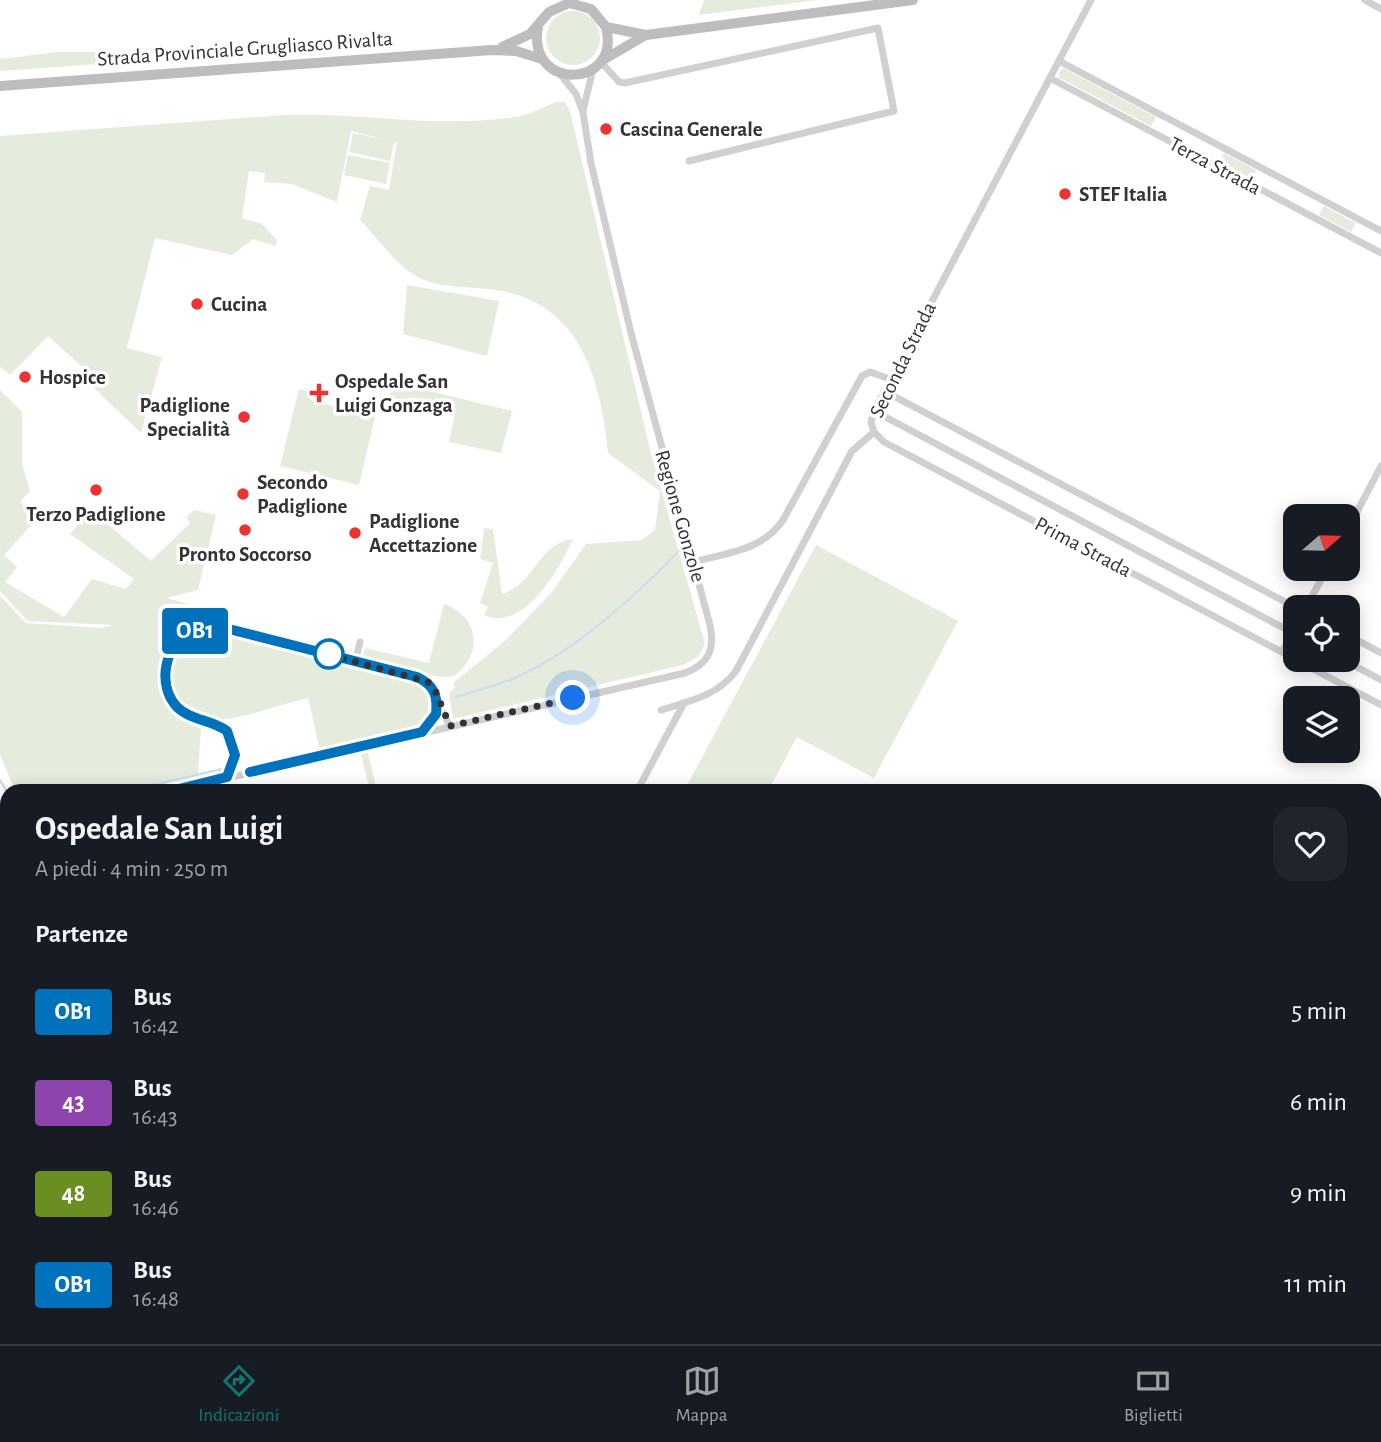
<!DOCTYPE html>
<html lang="it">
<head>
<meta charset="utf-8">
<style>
	:root { --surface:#171b24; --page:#20242c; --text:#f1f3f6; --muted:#9ea1a6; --line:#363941; --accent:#0f766e }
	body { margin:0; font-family:"Alegreya Sans",sans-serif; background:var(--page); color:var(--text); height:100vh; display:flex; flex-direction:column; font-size:26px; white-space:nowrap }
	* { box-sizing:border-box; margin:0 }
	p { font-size:23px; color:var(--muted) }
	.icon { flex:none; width:38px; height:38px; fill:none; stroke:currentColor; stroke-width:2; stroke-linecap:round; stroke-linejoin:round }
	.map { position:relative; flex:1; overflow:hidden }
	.drawer { position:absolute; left:0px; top:784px; width:1382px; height:560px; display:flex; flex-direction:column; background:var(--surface); border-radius:21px 21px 0 0; box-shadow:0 4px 18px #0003 }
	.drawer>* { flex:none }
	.badge { padding:0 14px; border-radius:5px; font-size:24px; line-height:46px }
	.needle { width:46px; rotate:70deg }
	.fabs { position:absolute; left:1283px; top:504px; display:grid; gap:14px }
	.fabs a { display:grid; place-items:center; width:77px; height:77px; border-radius:14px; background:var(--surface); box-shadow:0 4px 18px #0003; font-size:35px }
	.you { position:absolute; width:35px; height:35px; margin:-18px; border:5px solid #fff; border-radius:50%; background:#1a73e8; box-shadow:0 0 0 10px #1a73e833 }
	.map>.badge { position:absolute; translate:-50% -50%; box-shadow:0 0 0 4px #fff }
	h2 { padding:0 35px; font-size:26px; line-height:63px }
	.round { display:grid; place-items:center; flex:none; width:74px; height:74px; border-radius:21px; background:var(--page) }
	.headline { display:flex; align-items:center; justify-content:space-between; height:119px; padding:0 35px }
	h1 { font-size:33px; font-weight:700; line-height:52px }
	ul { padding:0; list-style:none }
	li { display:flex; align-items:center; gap:21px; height:91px; padding:0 35px }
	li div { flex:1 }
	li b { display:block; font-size:26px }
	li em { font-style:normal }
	li .badge { min-width:77px; font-weight:700; text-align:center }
	.menu { display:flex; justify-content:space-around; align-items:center; height:98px; border-top:2px solid var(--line); background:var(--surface); font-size:19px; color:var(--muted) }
	.menu a { display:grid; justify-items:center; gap:4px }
	.menu .selected { color:var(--accent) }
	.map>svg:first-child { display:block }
</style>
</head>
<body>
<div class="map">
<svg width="1381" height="1344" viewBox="0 0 1381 1344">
	<rect width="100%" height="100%" fill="#fff"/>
	<!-- green -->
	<g fill="#e5ecde">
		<path d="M 704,0 L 817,0 L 699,15 Z"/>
		<circle cx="573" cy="38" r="27"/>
		<path d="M 57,52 L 114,52 L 113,63 L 0,71 L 0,59 Z"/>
		<path d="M 1063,68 L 1156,117 L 1151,126 L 1058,77 L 1060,70 Z"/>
		<path d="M 556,102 L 565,102 L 570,111 L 650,450 L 705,644 L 698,657 L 683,665 L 453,719 L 449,694 L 455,687 L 453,683 L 506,640 L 552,592 L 586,544 L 642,540 L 655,530 L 660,491 L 608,453 C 601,383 583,307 502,291 C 476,286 445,289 422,279 C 398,269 378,238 360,220 L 370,186 L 389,190 L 397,142 L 394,142 L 390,161 L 349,152 L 353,133 L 391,141 L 351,131 L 337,202 L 292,184 L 264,182 L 265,173 L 249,171 L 242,218 L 262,224 L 277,240 L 275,246 L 253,239 L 232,255 L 155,238 L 127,348 L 162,357 L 141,433 L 92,386 L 88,372 L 48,336 L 10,375 L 0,367 L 0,136 L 284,115 C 361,112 438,129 516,117 C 529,115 543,107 556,102 Z"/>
		<path d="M 1224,153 L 1256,170 L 1251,179 L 1219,162 Z"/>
		<path d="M 348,155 L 390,163 L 386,184 L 344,175 Z"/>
		<path d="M 1324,206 L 1356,223 L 1351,232 L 1319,215 Z"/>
		<path d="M 407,285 L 499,301 L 487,356 L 403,334 Z"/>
		<path d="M 392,382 L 512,411 L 501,453 L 449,442 L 455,413 L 432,408 L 431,413 L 424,412 L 427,401 L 409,397 L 406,407 L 401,406 L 402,400 L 390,397 Z"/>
		<path d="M 299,389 L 311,392 L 310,400 L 375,417 L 359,485 L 280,466 Z"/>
		<path d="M 0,390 L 22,412 L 22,464 L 30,491 L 20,502 L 36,520 L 4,555 L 17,567 L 5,582 L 64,617 L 92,579 L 126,589 L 134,579 L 70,534 L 91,510 L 151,561 L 190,523 L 186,517 L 194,510 L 216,515 L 198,590 L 167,598 L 220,613 L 220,620 C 153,622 130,704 201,728 L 198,774 L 133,791 L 15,791 L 0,754 L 0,596 L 26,623 L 102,628 L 113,625 L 28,621 L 0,591 Z"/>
		<path d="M 484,528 L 493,529 L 502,594 C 535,584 538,543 573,539 C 559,569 524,633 484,615 L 488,607 L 480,603 L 493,563 L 480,559 Z"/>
		<path d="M 816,545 L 958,621 L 874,778 L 797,737 L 768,791 L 684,791 Z"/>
		<path d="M 444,604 C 479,616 484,655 454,676 L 439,677 L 362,659 L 365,648 L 429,663 Z"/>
		<path d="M 209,631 L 416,680 L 430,692 L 432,712 L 418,729 L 320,751 L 308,698 C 288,702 233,722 217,719 C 187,714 156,683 177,653 C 185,642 198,637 209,631 Z"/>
		<path d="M 367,749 L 377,791 L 370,791 L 360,750 Z"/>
		<path d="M 0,1009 L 7,1013 L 7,1046 L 0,1041 Z"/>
		<path d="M 7,1075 L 7,1121 L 0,1146 L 0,1087 Z"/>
		<path d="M 19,1337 L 69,1337 L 59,1344 L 12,1344 Z"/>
		<path d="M 319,1337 L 386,1337 L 391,1344 L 323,1344 Z"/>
	</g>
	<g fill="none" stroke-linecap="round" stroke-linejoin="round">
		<!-- stream -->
		<g stroke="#cddfef" stroke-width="2.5">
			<path d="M 456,697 C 476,691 498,685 517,677 C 574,652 636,595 679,551"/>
			<path d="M 0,780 L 7,792"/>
			<path d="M 128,791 L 222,769"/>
		</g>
		<!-- secondary-tunnel -->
		<path stroke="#d6d6d6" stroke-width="10" stroke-dasharray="10 5" stroke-linecap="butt" d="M 0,981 L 7,992"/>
		<!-- street -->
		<g stroke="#d0d0d0" stroke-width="7">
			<path d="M 1365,0 L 1381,9"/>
			<path d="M 1059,61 L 1381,231"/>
			<path d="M 601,62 L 619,82 L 625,83 L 878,28 L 894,111 L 689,161"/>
			<path d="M 1050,78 L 1381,253"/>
			<path d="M 583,111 L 593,69"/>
			<path d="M 884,391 L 1295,607"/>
			<path d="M 874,411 L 1295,634"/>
			<path d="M 874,432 L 884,442 L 1295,659"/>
			<path d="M 1348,529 L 1381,466"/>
			<path d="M 693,562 C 727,553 763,550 783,520 L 862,376 L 870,372 L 890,379"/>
			<path d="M 1306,607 L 1327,569"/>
			<path d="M 1348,635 L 1381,653"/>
			<path d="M 1282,652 L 1295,629"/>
			<path d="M 1296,660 L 1381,705"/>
			<path d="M 1344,660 L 1381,680"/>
			<path d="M 355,663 L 360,642"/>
			<path d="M 439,705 L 450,726"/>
			<path d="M 661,710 C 690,701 717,696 736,671 L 852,451 L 874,432 L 871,422 L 874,411 L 1091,0"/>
			<path d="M 227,777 C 233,764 239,750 230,736 C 220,717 190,721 175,705 C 157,685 165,647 188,634 C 200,628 212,628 225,628 L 427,682 C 442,699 438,716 423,731"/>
			<path d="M 171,791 L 685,673 C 709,664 715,649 710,625 L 631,333 L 591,163 L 583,112 L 576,94 L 560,74"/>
			<path d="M 637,791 L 684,703"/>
			<path d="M 0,833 L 7,831"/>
			<path d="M 1376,905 L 1381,908"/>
			<path d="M 0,1074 L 7,1068"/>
			<path d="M 149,1337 L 151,1344"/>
		</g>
		<!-- secondary -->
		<g stroke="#bdbdbd" stroke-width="10">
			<path d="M 606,27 L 646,35 L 913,0"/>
			<path d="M 502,47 L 530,34 L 549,12 L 569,3 L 591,9 L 606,27 C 622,89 526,92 538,27"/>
			<path d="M 603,60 L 644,36"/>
			<path d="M 0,86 L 492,50 L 516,51 L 542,59"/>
			<path d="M 199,1337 L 200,1344"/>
		</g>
	</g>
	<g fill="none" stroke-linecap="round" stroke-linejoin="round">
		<defs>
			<path id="line" d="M 171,791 L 227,777 L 235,755 L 227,731 C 212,720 190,720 177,707 C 158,687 163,649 187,635 C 199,628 212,628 225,628 L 417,677 C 434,685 438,695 436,714 L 422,732 L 250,772"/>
		</defs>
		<!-- line casing -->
		<use href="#line" stroke="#fff" stroke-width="16"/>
		<!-- line -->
		<use href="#line" stroke="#0072bc" stroke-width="10"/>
		<!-- walk -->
		<path stroke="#333" stroke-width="7" stroke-dasharray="0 12.6" d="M 329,654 L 324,653 L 428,682 L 435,690 L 450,726 L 573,698"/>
	</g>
	<!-- markers -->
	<g fill="#ed3231" stroke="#fff" stroke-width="2.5">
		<circle cx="606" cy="129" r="7"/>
		<circle cx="1065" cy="194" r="7"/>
		<circle cx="197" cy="304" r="7"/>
		<circle cx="25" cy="377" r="7"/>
		<path d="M315.5 382.5h7v7h7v7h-7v7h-7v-7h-7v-7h7z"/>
		<circle cx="244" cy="417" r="7"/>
		<circle cx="96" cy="490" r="7"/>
		<circle cx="243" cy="494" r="7"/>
		<circle cx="245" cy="530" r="7"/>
		<circle cx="355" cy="533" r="7"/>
	</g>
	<circle fill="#fff" stroke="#0072bc" stroke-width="3.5" cx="329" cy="654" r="14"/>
	<g text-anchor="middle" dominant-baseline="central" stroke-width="7" stroke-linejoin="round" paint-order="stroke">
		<!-- street labels -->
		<g font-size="21" fill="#333" stroke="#fff">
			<text transform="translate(245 49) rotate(-4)">Strada Provinciale Grugliasco Rivalta</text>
			<text transform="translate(1215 166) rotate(28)">Terza Strada</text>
			<text transform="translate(903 360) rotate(-64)">Seconda Strada</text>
			<text transform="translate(680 516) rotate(74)">Regione Gonzole</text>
			<text transform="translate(1083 547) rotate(28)">Prima Strada</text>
		</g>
		<!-- poi labels -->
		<g font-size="21" font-weight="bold" fill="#333" stroke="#fff" text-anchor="start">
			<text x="620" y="129">Cascina Generale</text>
			<text x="1079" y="194">STEF Italia</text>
			<text x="211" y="304">Cucina</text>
			<text x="39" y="377">Hospice</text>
			<text x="335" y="381">Ospedale San<tspan x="335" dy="24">Luigi Gonzaga</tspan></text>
			<text x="230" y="405" text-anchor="end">Padiglione<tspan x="230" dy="24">Specialità</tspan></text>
			<text x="257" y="482">Secondo<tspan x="257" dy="24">Padiglione</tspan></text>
			<text x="96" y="514" text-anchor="middle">Terzo Padiglione</text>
			<text x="369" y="521">Padiglione<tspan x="369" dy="24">Accettazione</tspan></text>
			<text x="245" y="554" text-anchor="middle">Pronto Soccorso</text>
		</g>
	</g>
</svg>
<div class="fabs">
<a><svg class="needle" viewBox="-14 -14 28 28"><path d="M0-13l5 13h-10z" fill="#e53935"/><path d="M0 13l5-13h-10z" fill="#9ea1a6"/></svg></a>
<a><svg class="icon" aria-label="locate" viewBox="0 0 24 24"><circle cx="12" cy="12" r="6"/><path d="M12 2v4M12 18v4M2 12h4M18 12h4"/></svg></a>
<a><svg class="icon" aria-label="layers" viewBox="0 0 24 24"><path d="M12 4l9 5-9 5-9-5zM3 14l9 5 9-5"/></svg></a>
</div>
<div class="you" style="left:573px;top:698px"></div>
<b class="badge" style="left:195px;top:631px;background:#0072bc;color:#fff">OB1</b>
<section class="drawer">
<div class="headline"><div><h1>Ospedale San Luigi</h1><p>A piedi · 4 min · 250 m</p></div><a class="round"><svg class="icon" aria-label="heart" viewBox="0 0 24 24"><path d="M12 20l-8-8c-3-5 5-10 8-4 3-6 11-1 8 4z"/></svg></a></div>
<h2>Partenze</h2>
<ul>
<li><span class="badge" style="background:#0072bc;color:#fff">OB1</span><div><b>Bus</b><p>16:42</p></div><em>5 min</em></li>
<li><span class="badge" style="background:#8e44ad;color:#fff">43</span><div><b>Bus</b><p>16:43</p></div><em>6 min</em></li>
<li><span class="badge" style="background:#6b8e23;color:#fff">48</span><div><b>Bus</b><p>16:46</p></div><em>9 min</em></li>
<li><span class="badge" style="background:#0072bc;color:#fff">OB1</span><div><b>Bus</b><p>16:48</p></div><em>11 min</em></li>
</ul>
</section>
</div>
<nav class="menu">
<a class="selected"><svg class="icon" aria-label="directions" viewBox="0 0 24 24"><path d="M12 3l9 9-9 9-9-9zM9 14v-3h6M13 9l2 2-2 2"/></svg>Indicazioni</a>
<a><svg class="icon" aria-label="map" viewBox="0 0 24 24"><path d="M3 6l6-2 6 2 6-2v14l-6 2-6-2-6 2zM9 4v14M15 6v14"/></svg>Mappa</a>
<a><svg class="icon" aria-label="tickets" viewBox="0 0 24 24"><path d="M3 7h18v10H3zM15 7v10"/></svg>Biglietti</a>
</nav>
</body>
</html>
